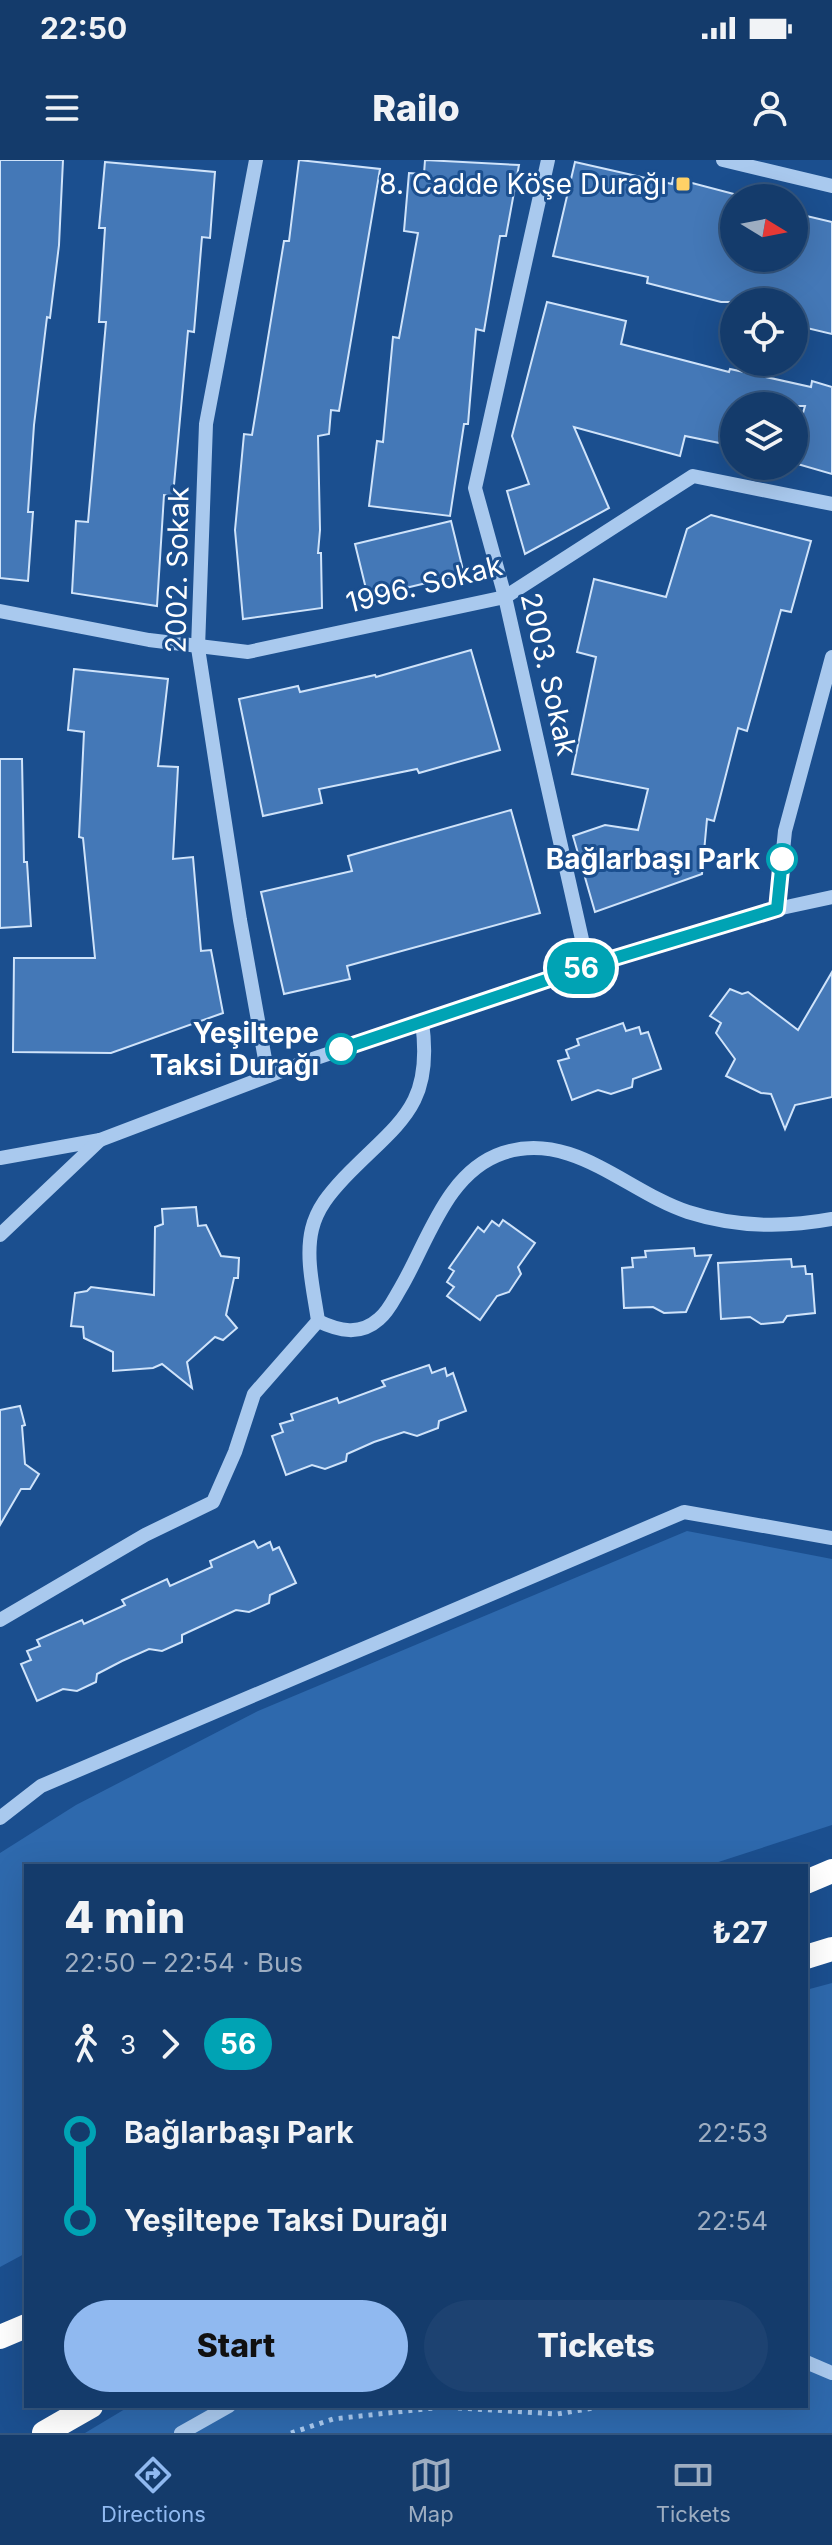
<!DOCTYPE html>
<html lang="en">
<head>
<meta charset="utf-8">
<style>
	:root { --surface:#143b6b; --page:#1d4271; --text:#f1f3f6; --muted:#9dadc1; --line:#33557e; --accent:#90b9f0 }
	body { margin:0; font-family:Inter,sans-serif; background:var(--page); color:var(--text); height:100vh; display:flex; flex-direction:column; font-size:30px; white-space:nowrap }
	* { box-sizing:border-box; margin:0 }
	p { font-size:26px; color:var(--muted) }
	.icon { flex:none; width:44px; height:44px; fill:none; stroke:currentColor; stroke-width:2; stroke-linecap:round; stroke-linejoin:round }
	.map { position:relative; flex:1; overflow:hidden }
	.drawer { position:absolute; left:24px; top:1704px; width:784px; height:544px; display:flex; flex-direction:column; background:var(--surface); border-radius:0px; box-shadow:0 8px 32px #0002,0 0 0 2px var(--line) }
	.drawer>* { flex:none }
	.badge { padding:0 16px; border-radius:26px; font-size:28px; line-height:52px }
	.needle { width:52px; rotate:100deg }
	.controls { position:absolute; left:720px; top:24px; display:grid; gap:16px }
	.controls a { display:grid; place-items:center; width:88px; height:88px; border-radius:50%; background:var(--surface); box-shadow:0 8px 32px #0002,0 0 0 2px var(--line); font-size:40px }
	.map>.badge { position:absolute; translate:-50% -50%; box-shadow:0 0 0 4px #fff }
	.legs { display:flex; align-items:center; gap:12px; height:88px; padding:0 40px; font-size:26px }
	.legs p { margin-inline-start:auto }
	.headline { display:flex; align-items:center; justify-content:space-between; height:136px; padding:0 40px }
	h1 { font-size:44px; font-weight:800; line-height:60px }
	.primary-button { display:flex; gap:16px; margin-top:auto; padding:16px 40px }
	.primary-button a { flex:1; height:92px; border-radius:48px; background:var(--accent); color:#111; font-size:32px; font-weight:800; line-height:92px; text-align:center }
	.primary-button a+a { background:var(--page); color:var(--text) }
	ul { padding:0 40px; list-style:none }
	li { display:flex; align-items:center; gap:28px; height:88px; font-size:30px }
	li i { display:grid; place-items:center; width:12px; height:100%; margin:0 10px; background:currentColor }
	li i::after { content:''; width:20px; height:20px; margin:-10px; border:6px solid; border-radius:50%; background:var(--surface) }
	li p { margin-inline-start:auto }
	li:first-child i { background:linear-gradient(#0000 50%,currentColor 0) }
	li:last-child i { background:linear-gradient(currentColor 50%,#0000 0) }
	.status { display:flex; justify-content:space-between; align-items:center; height:56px; padding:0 40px; background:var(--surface); direction:ltr }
	.status svg { height:22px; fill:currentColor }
	header { display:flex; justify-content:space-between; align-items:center; height:104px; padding:0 40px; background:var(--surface); font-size:36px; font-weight:800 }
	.tabs { display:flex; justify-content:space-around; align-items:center; height:112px; border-top:2px solid var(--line); background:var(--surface); font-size:22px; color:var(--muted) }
	.tabs a { display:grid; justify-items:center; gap:4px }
	.tabs .selected { color:var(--accent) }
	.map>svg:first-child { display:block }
</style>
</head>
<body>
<div class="status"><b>22:50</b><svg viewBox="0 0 49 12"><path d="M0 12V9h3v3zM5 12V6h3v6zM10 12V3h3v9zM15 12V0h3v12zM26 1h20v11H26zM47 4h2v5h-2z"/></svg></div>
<header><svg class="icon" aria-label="menu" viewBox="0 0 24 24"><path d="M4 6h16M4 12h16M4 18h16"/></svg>Railo<svg class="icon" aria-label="person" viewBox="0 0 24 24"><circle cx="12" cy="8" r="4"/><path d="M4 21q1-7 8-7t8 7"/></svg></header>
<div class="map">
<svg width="832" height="2273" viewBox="0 0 832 2273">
	<rect width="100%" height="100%" fill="#1b4f8f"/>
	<!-- green -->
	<g fill="#2e69ad">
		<path d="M 687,1371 L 832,1399 L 832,1665 L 706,1706 L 26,1706 L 26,2093 L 0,2107 L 0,1693 L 76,1645 L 258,1551 Z"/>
		<path d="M 832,1823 L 832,2273 L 85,2273 L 130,2246 L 806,2246 L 806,1830 Z"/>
	</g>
	<!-- building -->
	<g fill="#4478b7" stroke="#cfe3fa" stroke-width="2">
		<path d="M 0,0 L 63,0 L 59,85 L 50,158 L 47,157 L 34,265 L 28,352 L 33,352 L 28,421 L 0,418 Z"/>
		<path d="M 299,0 L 380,9 L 339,251 L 331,250 L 329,274 L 318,276 L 320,370 L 318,393 L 321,393 L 322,448 L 243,459 L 235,370 L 244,274 L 252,275 L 284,81 L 289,81 Z"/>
		<path d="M 425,0 L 519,5 L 506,76 L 500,76 L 484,171 L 476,169 L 468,264 L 464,264 L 450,356 L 369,346 L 377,281 L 383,282 L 393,177 L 399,178 L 418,73 L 404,71 L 409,13 L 424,14 Z"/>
		<path d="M 105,2 L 215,12 L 210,78 L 202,77 L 194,172 L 188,171 L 173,336 L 164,335 L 157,446 L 72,433 L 76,361 L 88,362 L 106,162 L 99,162 L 105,68 L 99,68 Z"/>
		<path d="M 575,2 L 672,24 L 673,18 L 734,34 L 734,98 L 794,98 L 794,53 L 832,62 L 832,174 L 794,165 L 794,142 L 721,142 L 647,123 L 648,117 L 553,96 Z"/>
		<path d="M 547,142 L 626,161 L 621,184 L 729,212 L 730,209 L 811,227 L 812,221 L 832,227 L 832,314 L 794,303 L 794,284 L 805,246 L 734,246 L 734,286 L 685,276 L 680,296 L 574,267 L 609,348 L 525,394 L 507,331 L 529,324 L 512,276 Z"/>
		<path d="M 711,355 L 811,381 L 791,452 L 781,450 L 747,571 L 738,568 L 714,661 L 707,659 L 702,714 L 595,752 L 573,676 L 605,665 L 638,670 L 648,629 L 572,614 L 596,497 L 577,492 L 594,419 L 666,437 L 687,369 Z"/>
		<path d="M 451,361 L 464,414 L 368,437 L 355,384 Z"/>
		<path d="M 471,490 L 500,590 L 419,613 L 417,609 L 319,629 L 322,643 L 263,656 L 239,539 L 298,526 L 300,532 L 375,515 L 376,517 Z"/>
		<path d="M 74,509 L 168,519 L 158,606 L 178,607 L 173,699 L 193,697 L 201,791 L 211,790 L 223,853 L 111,893 L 13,892 L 14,798 L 95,798 L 83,678 L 79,677 L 84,572 L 68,570 Z"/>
		<path d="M 0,599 L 22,599 L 24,702 L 27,702 L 31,766 L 0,768 Z"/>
		<path d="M 511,650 L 540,753 L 347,806 L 350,819 L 284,834 L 261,732 L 352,711 L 348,696 Z"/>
		<path d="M 832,812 L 832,937 L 795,945 L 785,969 L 771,934 L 761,933 L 726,916 L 735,899 L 716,873 L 721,863 L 710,856 L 730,829 L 742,834 L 748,832 L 798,870 Z"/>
		<path d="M 623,863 L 626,871 L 639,867 L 641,874 L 648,872 L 661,909 L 633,919 L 632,927 L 611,934 L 598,930 L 572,940 L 558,901 L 569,898 L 566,890 L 579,885 L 577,879 Z"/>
		<path d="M 196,1047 L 198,1066 L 206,1065 L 221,1096 L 239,1098 L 238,1118 L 234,1118 L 226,1155 L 237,1168 L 223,1180 L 215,1177 L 187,1202 L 192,1228 L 162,1204 L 153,1208 L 113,1211 L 113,1192 L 84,1178 L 83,1167 L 71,1166 L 75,1133 L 87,1131 L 91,1127 L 154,1135 L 155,1067 L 163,1064 L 162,1049 Z"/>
		<path d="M 503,1060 L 535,1083 L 518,1107 L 521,1114 L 509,1132 L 497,1136 L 480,1160 L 447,1136 L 454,1127 L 447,1122 L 454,1111 L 449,1108 L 478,1067 L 484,1072 L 492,1061 L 499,1066 Z"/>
		<path d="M 694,1088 L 695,1096 L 711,1095 L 686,1152 L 664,1153 L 653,1147 L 624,1148 L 622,1108 L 633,1107 L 632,1098 L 646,1097 L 645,1091 Z"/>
		<path d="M 791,1099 L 792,1107 L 805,1106 L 806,1114 L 812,1114 L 815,1153 L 787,1156 L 783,1162 L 761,1164 L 750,1157 L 721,1159 L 718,1103 Z"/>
		<path d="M 429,1205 L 432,1213 L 445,1208 L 447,1216 L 453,1213 L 466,1251 L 439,1261 L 438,1268 L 417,1276 L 404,1272 L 374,1282 L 347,1294 L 346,1301 L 325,1309 L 312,1305 L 286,1315 L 272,1276 L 283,1272 L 280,1264 L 293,1260 L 291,1254 L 337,1238 L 339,1243 L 385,1226 L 382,1221 Z"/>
		<path d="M 20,1246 L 25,1265 L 22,1266 L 25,1304 L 39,1314 L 30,1329 L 21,1329 L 0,1365 L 0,1250 Z"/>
		<path d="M 254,1381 L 258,1388 L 270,1382 L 273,1390 L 279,1387 L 296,1423 L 270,1435 L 269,1443 L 249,1452 L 236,1450 L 182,1475 L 182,1482 L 162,1491 L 149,1489 L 122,1501 L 97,1514 L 96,1522 L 77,1531 L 63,1529 L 37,1541 L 21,1504 L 31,1500 L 27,1491 L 40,1486 L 37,1480 L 82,1460 L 84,1464 L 125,1445 L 122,1440 L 167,1419 L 170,1426 L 212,1407 L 210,1401 Z"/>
	</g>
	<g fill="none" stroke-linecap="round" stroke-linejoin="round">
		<!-- path -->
		<path stroke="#a9c9ee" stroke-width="5" stroke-dasharray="4 6" stroke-linecap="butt" d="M 291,2273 L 333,2259 L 443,2247 L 557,2254 L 606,2246"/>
		<!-- minor -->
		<g stroke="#a9c9ee" stroke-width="14">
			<path d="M 256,0 L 206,264 L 198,488 L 240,760 L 268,916"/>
			<path d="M 548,0 L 475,328 L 505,437 L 588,806"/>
			<path d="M 723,0 L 832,26"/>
			<path d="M 0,451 L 149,480 L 248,492 L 505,437 L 693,316 L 832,344"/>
			<path d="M 777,749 L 785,671 L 832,497"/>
			<path d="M 0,998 L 100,980 L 313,899 L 588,806 L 777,749 L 832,737"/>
			<path d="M 0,1075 L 100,980"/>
			<path d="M 318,1161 C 339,1171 360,1176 379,1159 C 388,1152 394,1139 400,1129 C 428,1082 446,1012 503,993 C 572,970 627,1032 688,1052 C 735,1067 784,1068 832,1059"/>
			<path d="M 0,1460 L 145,1375 L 213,1342 L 235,1292 L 254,1234 L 318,1161 C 314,1132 305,1098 312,1069 C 317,1048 330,1033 344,1018 C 398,962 434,948 422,862"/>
			<path d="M 0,1658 L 41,1626 L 684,1352 L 832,1378"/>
			<path d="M 806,2202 L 832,2213"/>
			<path d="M 181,2273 L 229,2246"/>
		</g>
		<!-- highway -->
		<g stroke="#fff" stroke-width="24">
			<path d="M 806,1722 L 832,1711"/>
			<path d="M 806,1797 L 832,1789"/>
			<path d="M 0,2177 L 26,2166"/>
			<path d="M 44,2273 L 91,2246"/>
		</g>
	</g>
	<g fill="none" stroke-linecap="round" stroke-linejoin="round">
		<defs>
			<path id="line-1" d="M 341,889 L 588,806 L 777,749 L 782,699"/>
		</defs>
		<!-- line-1 casing -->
		<use href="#line-1" stroke="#fff" stroke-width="18"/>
		<!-- line-1 -->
		<use href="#line-1" stroke="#00a3b4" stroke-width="12"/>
	</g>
	<!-- markers -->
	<rect fill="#ffd166" stroke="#1b4f8f" stroke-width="3" x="675" y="16" width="16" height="16" rx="4"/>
	<g fill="#fff" stroke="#00a3b4" stroke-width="4">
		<circle cx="782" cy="699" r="14"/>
		<circle cx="341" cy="889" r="14"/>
	</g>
	<g text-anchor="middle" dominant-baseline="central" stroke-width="6" stroke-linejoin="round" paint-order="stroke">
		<!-- poi labels -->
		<g font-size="28" fill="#fff" stroke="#1b4f8f" text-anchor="end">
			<text x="667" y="24">8. Cadde Köşe Durağı</text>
		</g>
		<!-- street labels -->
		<g font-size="28" fill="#fff" stroke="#1b4f8f">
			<text transform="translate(177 410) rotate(-89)">2002. Sokak</text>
			<text transform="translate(424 424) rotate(-14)">1996. Sokak</text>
			<text transform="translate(549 514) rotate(77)">2003. Sokak</text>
		</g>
		<!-- stop labels -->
		<g font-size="28" font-weight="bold" fill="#fff" stroke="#1b4f8f" text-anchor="end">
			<text x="760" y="699">Bağlarbaşı Park</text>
			<text x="319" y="873">Yeşiltepe<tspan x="319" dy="32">Taksi Durağı</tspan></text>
		</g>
	</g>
</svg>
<div class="controls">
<a><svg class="needle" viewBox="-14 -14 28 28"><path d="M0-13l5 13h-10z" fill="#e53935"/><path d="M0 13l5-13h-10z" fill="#9dadc1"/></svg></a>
<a><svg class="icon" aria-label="locate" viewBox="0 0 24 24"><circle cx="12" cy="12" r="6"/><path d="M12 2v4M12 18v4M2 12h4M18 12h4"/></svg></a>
<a><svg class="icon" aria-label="layers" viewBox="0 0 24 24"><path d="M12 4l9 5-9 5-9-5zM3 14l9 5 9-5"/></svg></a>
</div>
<b class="badge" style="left:581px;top:808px;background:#00a3b4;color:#fff">56</b>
<section class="drawer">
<div class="headline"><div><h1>4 min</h1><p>22:50 – 22:54 · Bus</p></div><b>₺27</b></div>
<div class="legs"><svg class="icon" aria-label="walk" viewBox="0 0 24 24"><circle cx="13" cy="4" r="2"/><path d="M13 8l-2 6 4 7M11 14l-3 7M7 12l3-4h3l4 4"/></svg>3<svg class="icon" aria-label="forward" viewBox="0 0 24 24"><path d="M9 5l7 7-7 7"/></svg><b class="badge" style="background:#00a3b4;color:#fff">56</b></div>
<ul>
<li><i style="color:#00a3b4"></i><b>Bağlarbaşı Park</b><p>22:53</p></li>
<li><i style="color:#00a3b4"></i><b>Yeşiltepe Taksi Durağı</b><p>22:54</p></li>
</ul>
<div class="primary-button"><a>Start</a><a>Tickets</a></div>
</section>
</div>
<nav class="tabs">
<a class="selected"><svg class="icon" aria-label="directions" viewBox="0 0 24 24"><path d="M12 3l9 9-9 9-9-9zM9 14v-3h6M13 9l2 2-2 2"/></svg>Directions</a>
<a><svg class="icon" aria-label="map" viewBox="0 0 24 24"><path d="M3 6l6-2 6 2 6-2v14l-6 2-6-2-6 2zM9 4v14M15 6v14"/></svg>Map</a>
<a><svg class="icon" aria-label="tickets" viewBox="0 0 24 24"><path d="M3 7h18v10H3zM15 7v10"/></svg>Tickets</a>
</nav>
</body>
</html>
